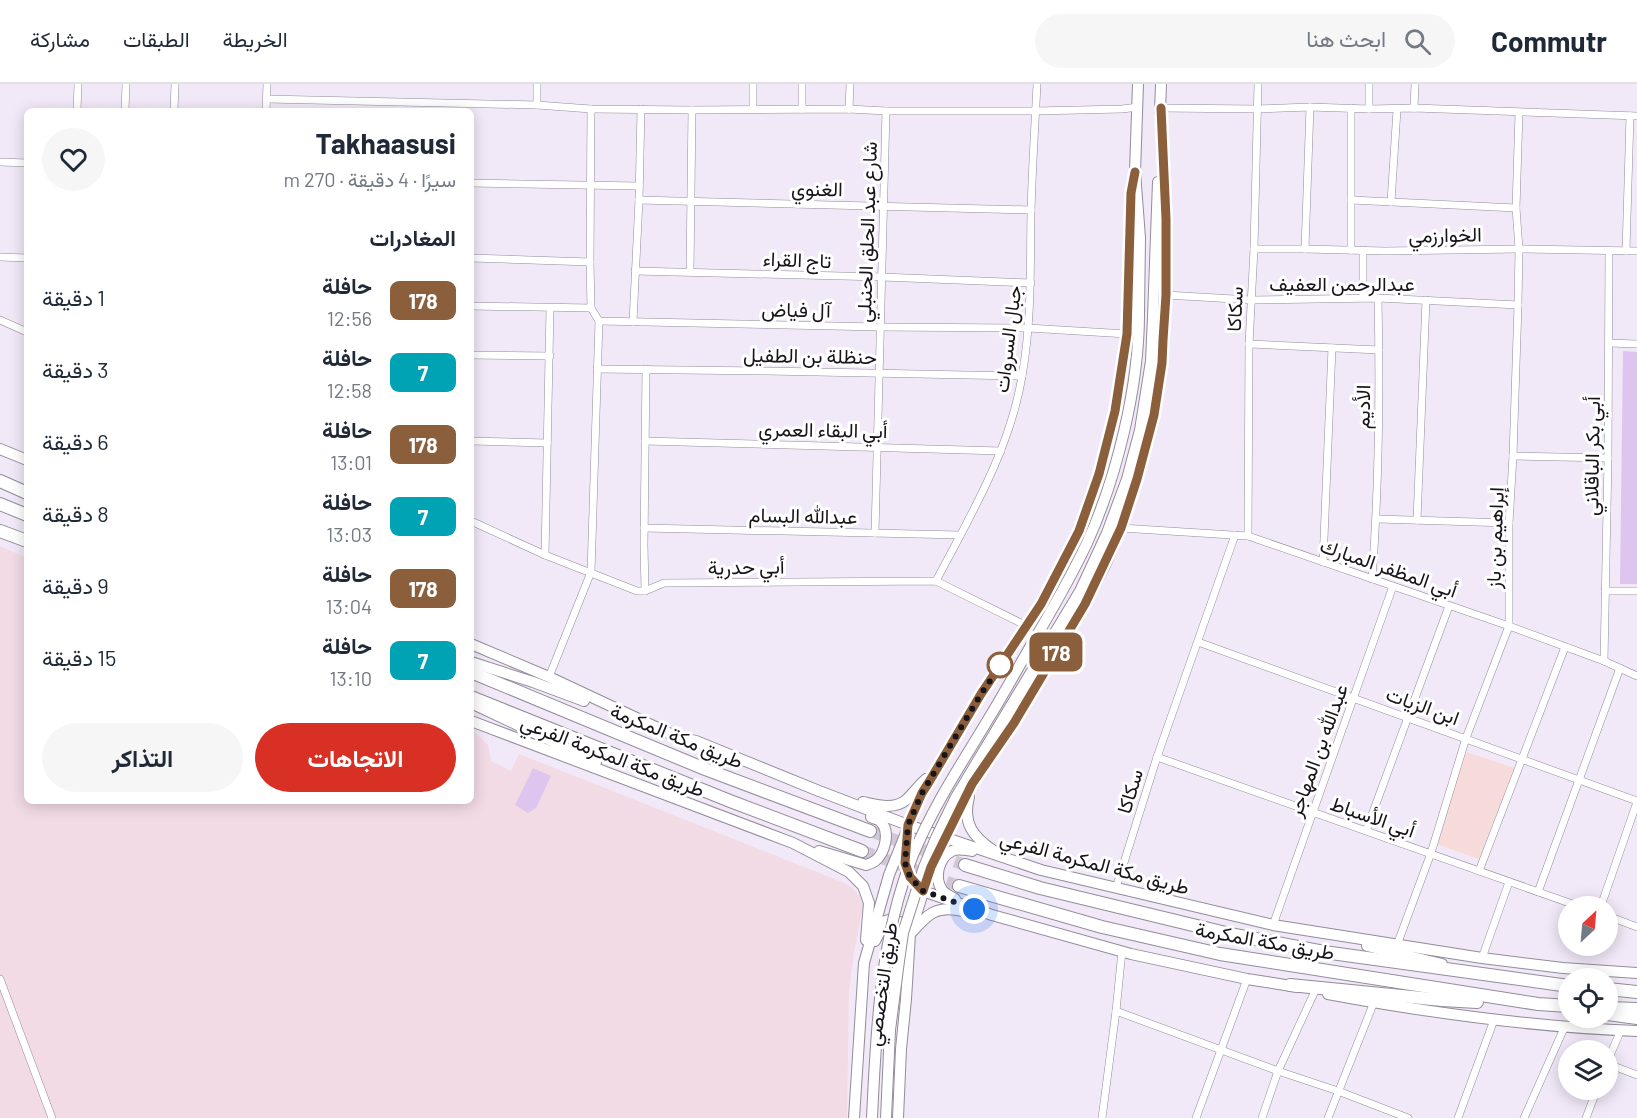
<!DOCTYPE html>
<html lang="ar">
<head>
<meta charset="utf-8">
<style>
	:root { --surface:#fff; --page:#f6f6f7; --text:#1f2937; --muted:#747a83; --line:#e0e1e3; --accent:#d93025 }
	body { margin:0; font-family:Barlow,Vazirmatn,sans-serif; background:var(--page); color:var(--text); direction:rtl; height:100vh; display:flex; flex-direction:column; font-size:22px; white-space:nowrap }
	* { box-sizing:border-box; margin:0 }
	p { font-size:20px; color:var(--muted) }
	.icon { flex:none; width:33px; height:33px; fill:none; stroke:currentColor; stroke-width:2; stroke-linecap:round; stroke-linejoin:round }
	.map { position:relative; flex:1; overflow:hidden; direction:ltr }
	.sheet { position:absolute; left:24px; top:24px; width:450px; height:696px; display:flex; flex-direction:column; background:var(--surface); border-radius:9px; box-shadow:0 3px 15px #0003; direction:rtl }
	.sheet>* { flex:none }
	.badge { padding:0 12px; border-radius:9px; font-size:21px; line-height:39px }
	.needle { width:39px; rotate:26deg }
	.controls { position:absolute; left:1558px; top:812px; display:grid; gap:12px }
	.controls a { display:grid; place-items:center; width:60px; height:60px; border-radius:50%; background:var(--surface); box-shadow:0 3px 15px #0003; font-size:30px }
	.you { position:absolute; width:30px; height:30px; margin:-15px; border:4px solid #fff; border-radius:50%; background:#1a73e8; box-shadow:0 0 0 9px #1a73e833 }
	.map>.badge { position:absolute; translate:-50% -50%; box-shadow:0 0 0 3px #fff }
	h2 { padding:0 18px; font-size:22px; line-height:54px }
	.round { display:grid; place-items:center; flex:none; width:63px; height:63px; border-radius:32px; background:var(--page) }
	.overview { display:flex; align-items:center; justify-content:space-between; height:102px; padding:0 18px }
	h1 { font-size:28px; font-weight:700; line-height:45px }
	.cta { display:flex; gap:12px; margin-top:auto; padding:12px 18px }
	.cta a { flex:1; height:69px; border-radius:36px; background:var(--accent); color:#fff; font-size:24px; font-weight:700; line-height:69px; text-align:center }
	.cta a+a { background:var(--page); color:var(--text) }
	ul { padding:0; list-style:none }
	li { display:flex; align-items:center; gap:18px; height:72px; padding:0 18px }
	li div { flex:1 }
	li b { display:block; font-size:22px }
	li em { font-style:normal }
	li .badge { min-width:66px; font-weight:700; text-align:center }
	header { display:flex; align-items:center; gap:36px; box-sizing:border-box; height:84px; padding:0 30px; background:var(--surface); border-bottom:2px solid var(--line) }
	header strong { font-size:28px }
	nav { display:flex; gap:33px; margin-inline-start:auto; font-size:21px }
	.search { width:420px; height:54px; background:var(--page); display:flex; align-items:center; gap:15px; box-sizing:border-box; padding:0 21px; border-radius:33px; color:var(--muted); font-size:22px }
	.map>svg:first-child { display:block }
</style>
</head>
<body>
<header>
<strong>Commutr</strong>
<div class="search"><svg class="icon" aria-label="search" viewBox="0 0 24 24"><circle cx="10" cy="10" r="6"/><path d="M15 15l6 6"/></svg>ابحث هنا</div>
<nav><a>الخريطة</a><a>الطبقات</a><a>مشاركة</a></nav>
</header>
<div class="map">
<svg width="1637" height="1034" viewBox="0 0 1637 1034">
	<rect width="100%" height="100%" fill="#f1e8f8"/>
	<!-- industrial -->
	<path fill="#f6dbda" d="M 1467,668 L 1514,684 L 1479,775 L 1434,759 Z"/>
	<!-- medical -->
	<path fill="#f3dbe5" d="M 0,462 L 27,474 L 27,717 L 471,717 L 471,648 L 474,648 L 488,661 L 491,677 L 511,687 L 519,670 L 842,798 L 851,803 L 860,813 L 863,822 L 854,868 L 849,908 L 847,1034 L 0,1034 Z"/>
	<!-- green -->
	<g fill="#ddc5ef">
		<path d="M 1623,267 L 1637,268 L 1637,500 L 1620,500 Z"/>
		<path d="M 533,684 L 551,692 L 536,724 L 528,729 L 515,721 Z"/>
	</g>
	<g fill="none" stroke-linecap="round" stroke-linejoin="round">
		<!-- motorway-tunnel -->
		<g stroke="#d0c8d7" stroke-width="12" stroke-dasharray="12 6" stroke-linecap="butt">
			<path d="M 870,747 L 965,781"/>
			<path d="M 862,767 L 959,802"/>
		</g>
		<defs>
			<g id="minor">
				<path d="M 802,0 L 802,25"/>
				<path d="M 1369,0 L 1369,25"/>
				<path d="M 267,15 L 537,21 L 591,25 L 692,26 L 849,25 L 886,27 L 1036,27 L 1122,25 L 1138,23"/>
				<path d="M 537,21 L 537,0"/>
				<path d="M 1161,24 L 1257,25 L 1310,23 L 1369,25 L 1414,24 L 1637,32"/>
				<path d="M 1414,24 L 1415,0"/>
				<path d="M 591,25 L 590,178 L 591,224 L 599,237 L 880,243 L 1028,244 L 1127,250"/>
				<path d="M 753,25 L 753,0"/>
				<path d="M 849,25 L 850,0"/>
				<path d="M 77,27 L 78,0"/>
				<path d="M 125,27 L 126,0"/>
				<path d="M 174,27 L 175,0"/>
				<path d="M 266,27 L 267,0"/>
				<path d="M 0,78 L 27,79"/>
				<path d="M 471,99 L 639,102"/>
				<path d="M 639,116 L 1031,126"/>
				<path d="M 1351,116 L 1516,124"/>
				<path d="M 1391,118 L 1397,26"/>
				<path d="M 1254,165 L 1305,165 L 1385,167 L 1519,165 L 1637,167"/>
				<path d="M 1305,165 L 1310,23"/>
				<path d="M 1351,166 L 1351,24"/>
				<path d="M 1363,166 L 1363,213 L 1378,214 C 1380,307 1379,402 1372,495"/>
				<path d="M 1626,167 L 1630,32"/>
				<path d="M 0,173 L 27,174"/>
				<path d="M 471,174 L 590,178"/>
				<path d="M 635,187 L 882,193 L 1031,199"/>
				<path d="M 690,188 L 692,26"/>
				<path d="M 1166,211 L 1251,216 L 1378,214 L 1518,221"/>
				<path d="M 471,222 L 591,224"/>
				<path d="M 0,236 L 27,248"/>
				<path d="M 633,238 L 639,116 L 641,25"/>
				<path d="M 1609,259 L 1637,260"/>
				<path d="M 1249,260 L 1379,266"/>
				<path d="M 471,271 L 550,272"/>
				<path d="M 597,285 L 767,287 L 1022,292"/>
				<path d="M 471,357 L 547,359"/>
				<path d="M 645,357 L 1001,367"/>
				<path d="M 1513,372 L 1608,374"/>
				<path d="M 1377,435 L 1509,439"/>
				<path d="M 1417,436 L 1426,216"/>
				<path d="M 471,437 L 545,471 L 637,507 L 645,507 L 664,499 L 936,497 L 1027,542"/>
				<path d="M 644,444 L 960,451"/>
				<path d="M 1121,444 L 1248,452 L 1509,542 L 1604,577 L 1637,592"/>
				<path d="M 875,449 L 886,27"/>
				<path d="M 1248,452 L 1249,260 L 1254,165 L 1258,0"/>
				<path d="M 545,471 L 550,224"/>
				<path d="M 1323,478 L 1332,264"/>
				<path d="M 936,497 C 971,431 1010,365 1022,292 C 1032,237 1030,182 1031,128 C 1032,85 1035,42 1037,0"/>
				<path d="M 645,507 L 644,461 L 646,285"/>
				<path d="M 1605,507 L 1637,507"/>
				<path d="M 1198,558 L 1637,717"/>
				<path d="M 1604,577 L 1608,374 L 1609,167"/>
				<path d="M 549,593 L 591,488 L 599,237"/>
				<path d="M 1157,673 L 1578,822"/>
				<path d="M 1366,747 L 1449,522"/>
				<path d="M 1479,787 L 1565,563"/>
				<path d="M 1116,804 L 1157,673 L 1235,451"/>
				<path d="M 1538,808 L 1620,584"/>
				<path d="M 1601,822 L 1637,718"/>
				<path d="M 1608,832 L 1637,843"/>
				<path d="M 1273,841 L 1393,502"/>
				<path d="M 1397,861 L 1431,769 L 1466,654 L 1509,542 L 1509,439 L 1513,372 L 1518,221 L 1519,165 L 1516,124 L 1519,29"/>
				<path d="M 1482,874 L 1509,798"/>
				<path d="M 0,895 L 52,1034"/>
				<path d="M 1116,927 L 1278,987 L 1338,1007 L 1408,1034"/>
				<path d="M 1608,976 L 1621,946"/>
				<path d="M 1608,980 L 1637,991"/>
				<path d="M 1102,1034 L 1116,927 L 1122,867"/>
				<path d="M 1196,1034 L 1247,895"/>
				<path d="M 1262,1034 L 1278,987 L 1315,907"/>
				<path d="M 1328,1034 L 1374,918"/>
				<path d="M 1458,1034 L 1494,936"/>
				<path d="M 1524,1034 L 1565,942"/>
				<path d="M 1586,1034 L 1597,1005"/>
			</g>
			<g id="primary">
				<path d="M 1138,0 L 1135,88 L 1140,154 L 1139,230"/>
				<path d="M 1160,28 L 1161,0"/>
				<path d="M 1153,233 L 1158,98"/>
				<path d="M 0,365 L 27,376"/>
				<path d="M 471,560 L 549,593 L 677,653 L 696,657 L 819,707 L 908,741 L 1041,786 L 1273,841 L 1482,874 L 1563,884 L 1637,889"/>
				<path d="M 471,578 L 533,598 L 584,617"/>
				<path d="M 471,619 L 596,678"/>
				<path d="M 471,637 L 793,759 L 849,788 L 863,802 L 869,819 L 866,856"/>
				<path d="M 969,713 C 962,739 973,753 994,767"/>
				<path d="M 863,718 C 877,721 894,726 906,716 C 913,710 919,701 926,695"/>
				<path d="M 907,755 L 905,779 L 910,793 L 923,807 L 992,831 L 1131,870 L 1247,895 L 1298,903"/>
				<path d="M 819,767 L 866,781 C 869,780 872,779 875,777 C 885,769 891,747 880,737 C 878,735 874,735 871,733"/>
				<path d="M 955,815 C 950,812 945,810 942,806 C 934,794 938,774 952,767 C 958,764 965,766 972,767"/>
				<path d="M 912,848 C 928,830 936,821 962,827"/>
				<path d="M 875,857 L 885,837 C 896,833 903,839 909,847"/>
				<path d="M 1367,862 L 1442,880"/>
				<path d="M 1328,910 C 1430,929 1533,943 1637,947"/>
				<path d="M 1608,931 L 1637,935"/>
				<path d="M 854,1034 L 864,879 L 889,791 L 922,709 L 981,610 L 1041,520 L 1057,491 L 1079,447 L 1099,390 L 1115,327 L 1127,250 L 1131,109 L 1135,88"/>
				<path d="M 898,1034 L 901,965 L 906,915 L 910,850 L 931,783 L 972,700 L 1014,639 L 1085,520 L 1105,481 L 1121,444 L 1137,395 L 1154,331 L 1162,279 L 1166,211 L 1166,135 L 1161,24"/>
			</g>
			<g id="motorway">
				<path d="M 0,397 L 27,409"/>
				<path d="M 0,420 L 27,431"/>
				<path d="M 0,447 L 27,457"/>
				<path d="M 471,588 L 705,685 L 870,747"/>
				<path d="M 471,613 L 730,717 L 862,767"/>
				<path d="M 965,781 L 1040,804 L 1230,850 L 1324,868 L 1569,902"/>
				<path d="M 959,802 L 1102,843 L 1220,870 L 1538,920 L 1569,922"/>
				<path d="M 1290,901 L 1442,916 L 1477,918"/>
				<path d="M 1608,905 L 1637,908"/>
				<path d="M 1608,924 L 1637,925"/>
			</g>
		</defs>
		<!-- minor casing -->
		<use href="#minor" stroke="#948c9a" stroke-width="8"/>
		<!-- primary casing -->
		<use href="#primary" stroke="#948c9a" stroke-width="12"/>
		<!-- motorway casing -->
		<use href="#motorway" stroke="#948c9a" stroke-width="14"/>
		<!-- minor -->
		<use href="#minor" stroke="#fff" stroke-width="7"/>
		<!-- primary -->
		<use href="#primary" stroke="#fff" stroke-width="10"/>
		<!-- motorway -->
		<use href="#motorway" stroke="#fff" stroke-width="12"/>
		<defs>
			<g id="primary-bridge">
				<path d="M 872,1034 C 876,946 880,854 913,771 C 934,720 964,676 992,629 C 1006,606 1019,582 1033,558 C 1052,526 1071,493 1087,459 C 1117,393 1139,302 1139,230"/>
				<path d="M 886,1034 L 890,946 L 899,877 L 903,849 L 924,783 L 936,754 L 956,713 L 1080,507 L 1107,449 L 1127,395 L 1140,346 L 1151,277 L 1153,233"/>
			</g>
		</defs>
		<!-- primary-bridge casing -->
		<use href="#primary-bridge" stroke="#948c9a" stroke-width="12" stroke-linecap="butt"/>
		<!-- primary-bridge -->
		<use href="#primary-bridge" stroke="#fff" stroke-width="10"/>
	</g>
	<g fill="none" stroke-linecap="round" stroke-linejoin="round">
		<defs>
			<path id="line" d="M 1135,88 L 1131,109 L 1127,250 L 1115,327 L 1099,390 L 1079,447 L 1041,520 L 981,610 L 929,698 L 922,709 L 908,741 L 905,779 L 910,793 L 923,807 L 931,783 L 972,700 L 1014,639 L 1085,520 L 1121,444 L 1137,395 L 1154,331 L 1162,279 L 1163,256 L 1166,211 L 1166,135 L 1161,24"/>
		</defs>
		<!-- line casing -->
		<use href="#line" stroke="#fff" stroke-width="14"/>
		<!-- line -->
		<use href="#line" stroke="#8b5e3c" stroke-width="9"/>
		<!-- walk -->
		<path stroke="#17141a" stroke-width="6" stroke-dasharray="0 10.8" d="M 974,825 L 923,807 L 910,793 L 905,779 L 908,741 L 922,709 L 981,610 L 1005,575 L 1000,581"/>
	</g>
	<!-- markers -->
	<circle fill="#fff" stroke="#8b5e3c" stroke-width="3" cx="1000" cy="581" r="12"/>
	<g text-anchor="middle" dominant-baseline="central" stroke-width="6" stroke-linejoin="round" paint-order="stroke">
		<!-- street labels -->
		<g font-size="20" fill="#17141a" stroke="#fff">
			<text transform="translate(817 104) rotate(1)">الغنوي</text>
			<text transform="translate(866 148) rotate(-88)">شارع عبد الحلق الحنبلي</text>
			<text transform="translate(1445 150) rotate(-1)">الخوارزمي</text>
			<text transform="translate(797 175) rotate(2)">تاج القراء</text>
			<text x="1342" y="199">عبدالرحمن العفيف</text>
			<text transform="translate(796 225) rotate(1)">آل فياض</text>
			<text transform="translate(1234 225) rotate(-87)">سكاكا</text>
			<text transform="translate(1007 255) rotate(-83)">جبال السروات</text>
			<text transform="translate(810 271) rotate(1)">حنظلة بن الطفيل</text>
			<text transform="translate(1362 323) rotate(-89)">الأديم</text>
			<text transform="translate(823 345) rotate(1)">أبي البقاء العمري</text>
			<text transform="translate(1591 372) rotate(-89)">أبي بكر الباقلاني</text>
			<text transform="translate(803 431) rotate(1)">عبدالله البسام</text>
			<text transform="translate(1494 454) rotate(-88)">إبراهيم بن باز</text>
			<text transform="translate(746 482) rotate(-1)">أبي حدرية</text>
			<text transform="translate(1389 483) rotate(19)">أبي المظفر المبارك</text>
			<text transform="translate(1423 621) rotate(20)">ابن الزيات</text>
			<text transform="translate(677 651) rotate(22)">طريق مكة المكرمة</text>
			<text transform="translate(1317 666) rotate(-70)">عبدالله بن المهاجر</text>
			<text transform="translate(613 671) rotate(21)">طريق مكة المكرمة الفرعي</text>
			<text transform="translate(1129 707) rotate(-73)">سكاكا</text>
			<text transform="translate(1373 732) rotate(19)">أبي الأسباط</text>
			<text transform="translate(1095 778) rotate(15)">طريق مكة المكرمة الفرعي</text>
			<text transform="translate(1265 856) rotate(10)">طريق مكة المكرمة</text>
			<text transform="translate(881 900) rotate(-82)">طريق التخصصي</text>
		</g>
	</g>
</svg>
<div class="controls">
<a><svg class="needle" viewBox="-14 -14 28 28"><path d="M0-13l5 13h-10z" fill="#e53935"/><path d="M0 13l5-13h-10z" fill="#747a83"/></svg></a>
<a><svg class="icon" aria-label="locate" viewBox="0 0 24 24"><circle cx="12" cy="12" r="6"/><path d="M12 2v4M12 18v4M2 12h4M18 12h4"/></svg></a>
<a><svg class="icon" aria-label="layers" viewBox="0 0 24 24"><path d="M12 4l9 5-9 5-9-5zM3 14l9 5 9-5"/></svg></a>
</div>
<div class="you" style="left:974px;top:825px"></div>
<b class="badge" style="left:1056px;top:568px;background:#8b5e3c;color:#fff">178</b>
<section class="sheet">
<div class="overview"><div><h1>Takhaasusi</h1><p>سيرًا · 4 دقيقة · 270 m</p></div><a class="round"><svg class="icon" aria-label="heart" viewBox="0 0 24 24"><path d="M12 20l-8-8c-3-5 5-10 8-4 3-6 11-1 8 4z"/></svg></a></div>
<h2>المغادرات</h2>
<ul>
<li><span class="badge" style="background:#8b5e3c;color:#fff">178</span><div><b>حافلة</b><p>12:56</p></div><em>1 دقيقة</em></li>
<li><span class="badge" style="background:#00a3b4;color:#fff">7</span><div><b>حافلة</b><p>12:58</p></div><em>3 دقيقة</em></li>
<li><span class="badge" style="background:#8b5e3c;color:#fff">178</span><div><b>حافلة</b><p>13:01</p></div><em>6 دقيقة</em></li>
<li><span class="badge" style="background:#00a3b4;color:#fff">7</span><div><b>حافلة</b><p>13:03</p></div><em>8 دقيقة</em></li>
<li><span class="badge" style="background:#8b5e3c;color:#fff">178</span><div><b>حافلة</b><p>13:04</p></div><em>9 دقيقة</em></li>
<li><span class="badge" style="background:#00a3b4;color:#fff">7</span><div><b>حافلة</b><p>13:10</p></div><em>15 دقيقة</em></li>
</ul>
<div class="cta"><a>الاتجاهات</a><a>التذاكر</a></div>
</section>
</div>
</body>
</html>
